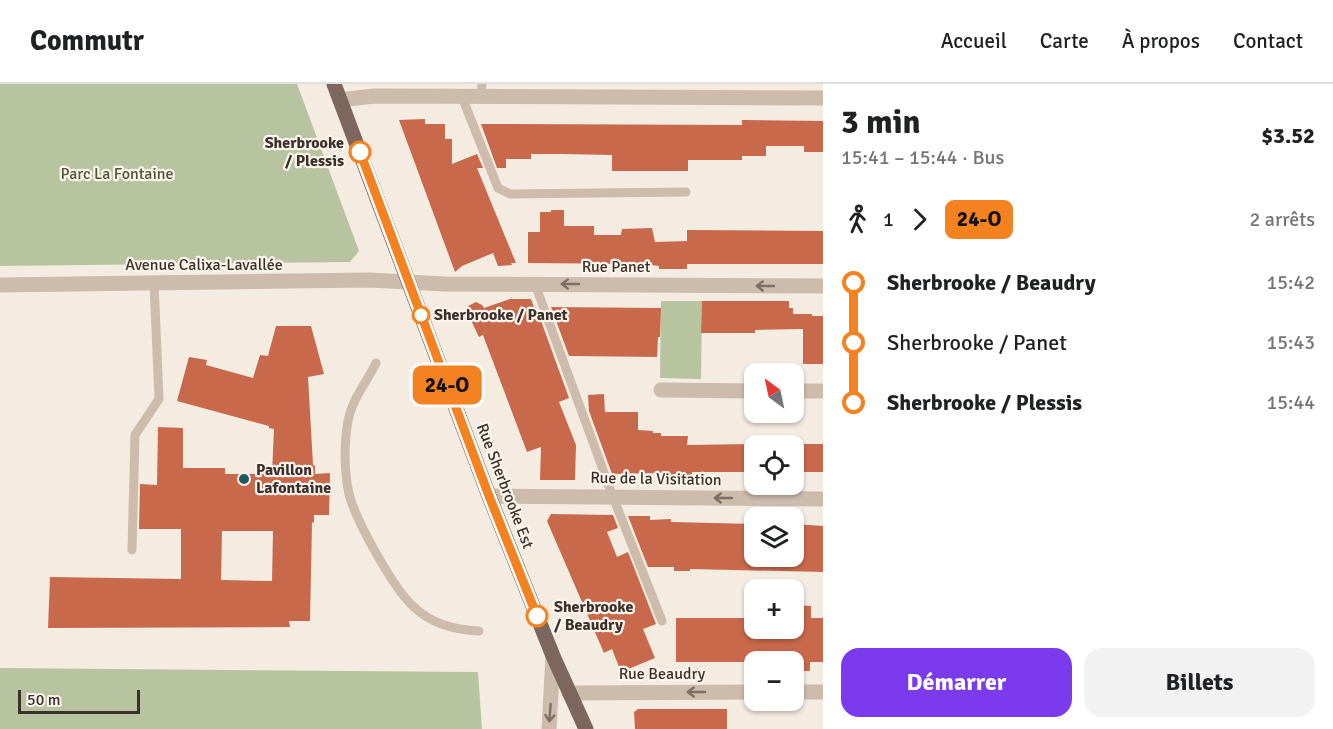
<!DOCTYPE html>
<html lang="fr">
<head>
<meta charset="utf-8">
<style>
	:root { --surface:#fff; --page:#f2f2f2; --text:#202124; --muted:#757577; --line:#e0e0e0; --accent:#7c3aed }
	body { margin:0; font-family:Signika,sans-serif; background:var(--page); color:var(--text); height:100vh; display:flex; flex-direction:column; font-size:22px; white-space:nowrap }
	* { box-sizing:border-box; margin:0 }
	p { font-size:20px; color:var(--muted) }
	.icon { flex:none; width:33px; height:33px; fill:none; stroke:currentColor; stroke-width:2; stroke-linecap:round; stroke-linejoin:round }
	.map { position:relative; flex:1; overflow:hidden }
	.details { display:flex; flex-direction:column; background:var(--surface); width:510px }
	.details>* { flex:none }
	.badge { padding:0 12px; border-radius:9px; font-size:21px; line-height:39px }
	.needle { width:39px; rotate:327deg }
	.controls { position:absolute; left:744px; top:279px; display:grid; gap:12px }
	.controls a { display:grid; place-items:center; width:60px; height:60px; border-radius:12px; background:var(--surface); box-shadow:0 2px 4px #0004; font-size:30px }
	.scale { position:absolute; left:18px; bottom:15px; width:122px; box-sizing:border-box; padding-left:6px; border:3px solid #3b302b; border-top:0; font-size:16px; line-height:21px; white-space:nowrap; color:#3b302b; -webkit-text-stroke:4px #fbf5ee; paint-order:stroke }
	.map>.badge { position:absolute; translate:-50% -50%; box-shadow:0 0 0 3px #fff }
	.legs { display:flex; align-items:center; gap:9px; height:66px; padding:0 18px; font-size:20px }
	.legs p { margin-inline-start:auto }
	.headline { display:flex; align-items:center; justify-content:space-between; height:102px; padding:0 18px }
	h1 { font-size:33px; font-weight:800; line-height:45px }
	.button { display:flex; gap:12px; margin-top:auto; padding:12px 18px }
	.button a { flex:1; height:69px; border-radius:18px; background:var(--accent); color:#fff; font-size:24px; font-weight:800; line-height:69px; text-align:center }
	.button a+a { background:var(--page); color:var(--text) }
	ul { padding:0 18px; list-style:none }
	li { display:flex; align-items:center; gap:21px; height:60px; font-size:22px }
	li i { display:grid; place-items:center; width:9px; height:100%; margin:0 8px; background:currentColor }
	li i::after { content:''; width:15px; height:15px; margin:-8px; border:4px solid; border-radius:50%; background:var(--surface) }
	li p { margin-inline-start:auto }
	li:first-child i { background:linear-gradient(#0000 50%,currentColor 0) }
	li:last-child i { background:linear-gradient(currentColor 50%,#0000 0) }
	header { display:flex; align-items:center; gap:36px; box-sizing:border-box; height:84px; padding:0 30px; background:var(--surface); border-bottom:2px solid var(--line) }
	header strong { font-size:28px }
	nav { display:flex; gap:33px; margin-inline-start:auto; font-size:21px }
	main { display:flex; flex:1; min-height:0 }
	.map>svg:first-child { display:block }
</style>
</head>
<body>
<header>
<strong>Commutr</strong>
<nav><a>Accueil</a><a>Carte</a><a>À propos</a><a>Contact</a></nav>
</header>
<main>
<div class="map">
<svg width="823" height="645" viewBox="0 0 823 645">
	<rect width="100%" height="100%" fill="#f4ebe1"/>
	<!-- green -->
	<g fill="#b8c4a0">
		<path d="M 0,0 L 297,0 L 359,167 L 350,178 L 0,182 Z"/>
		<path d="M 661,217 L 702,217 L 701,295 L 660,294 Z"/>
		<path d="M 0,584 L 478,588 L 482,645 L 0,645 Z"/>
	</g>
	<!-- building -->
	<g fill="#c8694b" fill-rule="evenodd">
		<path d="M 425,35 L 425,40 L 445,40 L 445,55 L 452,55 L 452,80 L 477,70 L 483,84 L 477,84 L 516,179 L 511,179 L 512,181 L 498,182 L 493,169 L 462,182 L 455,188 L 399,36 Z"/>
		<path d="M 742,36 L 823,37 L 823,68 L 804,68 L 804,62 L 766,62 L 766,72 L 742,72 L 742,76 L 688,76 L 688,87 L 612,87 L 612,71 L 563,70 L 531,70 L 531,75 L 506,75 L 506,84 L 497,84 L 481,40 L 742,41 Z"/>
		<path d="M 551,126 L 564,126 L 564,142 L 594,142 L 594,151 L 621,151 L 622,145 L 652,144 L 655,158 L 687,157 L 687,146 L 823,147 L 823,180 L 687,180 L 687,185 L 659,185 L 659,182 L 644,180 L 528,179 L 528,148 L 540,148 L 540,128 L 551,128 Z"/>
		<path d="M 510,215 L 531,215 L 534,223 L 536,223 L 569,314 L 559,318 L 576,361 L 575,396 L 540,396 L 541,363 L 527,368 L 483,251 L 479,253 L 469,232 L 471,230 L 468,222 L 476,218 L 482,221 L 484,224 Z"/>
		<path d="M 702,217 L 789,217 L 789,224 L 793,224 L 793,230 L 812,230 L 812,232 L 823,232 L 823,280 L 803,280 L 803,245 L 755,246 L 755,249 L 701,249 Z"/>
		<path d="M 551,223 L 661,224 L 660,253 L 658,253 L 657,273 L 569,272 Z"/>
		<path d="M 276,242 L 311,242 L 324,290 L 308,293 L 313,381 L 315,382 L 315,390 L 330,389 L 329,431 L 314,431 L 314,439 L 312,438 L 310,537 L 289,537 L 290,543 L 48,544 L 50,493 L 181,495 L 181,445 L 139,445 L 140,400 L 157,401 L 158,343 L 183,344 L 183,384 L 225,384 L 225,390 L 272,390 L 274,345 L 269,344 L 269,342 L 177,317 L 189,273 L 207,276 L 206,281 L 253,294 L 260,271 L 268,272 ZM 222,447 L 273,447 L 272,497 L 221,496 Z"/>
		<path d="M 604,310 L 605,328 L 638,328 L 638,346 L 653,347 L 653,349 L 661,349 L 661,352 L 688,352 L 687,361 L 754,360 L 754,388 L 692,388 L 692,394 L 660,393 L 660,389 L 612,390 L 589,327 L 588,311 Z"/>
		<rect x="794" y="360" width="29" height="28"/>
		<path d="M 551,430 L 613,431 L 618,444 L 607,448 L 617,473 L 628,468 L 656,540 L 643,545 L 655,574 L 621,588 L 612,565 L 604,569 L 547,437 Z"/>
		<path d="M 628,432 L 650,432 L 650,436 L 671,435 L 671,438 L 754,440 L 754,472 L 794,472 L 794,440 L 823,442 L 823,488 L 690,485 L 690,487 L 674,487 L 674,483 L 648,483 Z"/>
		<path d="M 794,521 L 811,522 L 811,534 L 823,534 L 823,578 L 810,578 L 810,587 L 794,587 L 794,578 L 676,578 L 676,534 L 753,534 L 753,544 L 794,544 Z"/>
		<path d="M 638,625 L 727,625 L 727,645 L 635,645 L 634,628 Z"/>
	</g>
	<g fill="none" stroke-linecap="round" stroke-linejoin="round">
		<!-- lane -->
		<g stroke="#cdbbac" stroke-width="9">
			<path d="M 462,13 L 498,104 L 510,110 L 686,108"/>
			<path d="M 481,13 L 482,0"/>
			<path d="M 535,200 L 613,413 L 662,537"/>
			<path d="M 376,279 C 367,298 352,315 348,337 C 344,359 344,387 349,410 C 356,437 394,506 415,524 C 432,540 457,546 479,547"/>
			<path d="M 132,466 L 135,351 L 159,315 L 154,199"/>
		</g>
		<!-- street -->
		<g stroke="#cdbbac" stroke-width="15">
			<path d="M 340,16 L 374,12 L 823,14"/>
			<path d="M 0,201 L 370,196 L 444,200 L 823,202"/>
			<path d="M 661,306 L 754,307"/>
			<path d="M 794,307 L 823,307"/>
			<path d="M 489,412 L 823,415"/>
			<path d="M 794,608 L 823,608"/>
			<path d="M 569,609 L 754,608"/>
			<path d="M 549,645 L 553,572"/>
		</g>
		<!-- primary -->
		<path stroke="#7d675c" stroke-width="15" d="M 334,0 L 489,412 L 553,572 L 586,645"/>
	</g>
	<!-- one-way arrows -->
	<defs><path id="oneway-shaft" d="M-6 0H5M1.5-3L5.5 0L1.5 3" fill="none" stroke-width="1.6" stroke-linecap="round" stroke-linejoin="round" transform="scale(1.5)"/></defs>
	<g stroke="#7d6f65">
		<use href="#oneway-shaft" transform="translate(570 200) rotate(-180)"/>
		<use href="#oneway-shaft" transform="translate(765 202) rotate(-180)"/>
		<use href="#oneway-shaft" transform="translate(723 414) rotate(-180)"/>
		<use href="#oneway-shaft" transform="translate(696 608) rotate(-180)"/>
		<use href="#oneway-shaft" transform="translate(550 629) rotate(94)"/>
	</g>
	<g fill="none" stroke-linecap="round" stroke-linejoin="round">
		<defs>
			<path id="line-1" d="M 360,68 L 489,412 L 537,532"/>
		</defs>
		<!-- line-1 casing -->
		<use href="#line-1" stroke="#fff" stroke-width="14"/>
		<!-- line-1 -->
		<use href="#line-1" stroke="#f58220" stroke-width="9"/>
	</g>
	<!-- markers -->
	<g fill="#fff" stroke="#f58220" stroke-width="3">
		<circle cx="360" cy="68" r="10"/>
		<circle cx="421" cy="231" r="8"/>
		<circle cx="537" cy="532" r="10"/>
	</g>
	<circle fill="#1f5a5e" stroke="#fbf5ee" stroke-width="2" cx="244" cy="395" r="6"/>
	<g text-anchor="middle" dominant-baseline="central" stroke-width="4.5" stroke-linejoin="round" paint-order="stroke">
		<!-- stop labels -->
		<g font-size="16" font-weight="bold" fill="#3b302b" stroke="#fbf5ee" text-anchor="start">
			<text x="344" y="59" text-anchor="end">Sherbrooke<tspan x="344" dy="18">/ Plessis</tspan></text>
			<text x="434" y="231">Sherbrooke / Panet</text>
			<text x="554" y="523">Sherbrooke<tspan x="554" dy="18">/ Beaudry</tspan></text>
		</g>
		<!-- park labels -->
		<g font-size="16" fill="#4a5a2e" stroke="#fbf5ee">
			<text x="117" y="90">Parc La Fontaine</text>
		</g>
		<!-- street labels -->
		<g font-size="16" fill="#3b302b" stroke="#fbf5ee">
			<text x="204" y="181">Avenue Calixa-Lavallée</text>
			<text x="616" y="183">Rue Panet</text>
			<text transform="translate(656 395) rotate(1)">Rue de la Visitation</text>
			<text transform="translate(505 402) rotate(69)">Rue Sherbrooke Est</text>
			<text x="662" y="590">Rue Beaudry</text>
		</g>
		<!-- poi labels -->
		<g font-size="16" font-weight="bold" fill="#3b302b" stroke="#fbf5ee" text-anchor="start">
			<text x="256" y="386">Pavillon<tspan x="256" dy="18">Lafontaine</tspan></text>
		</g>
	</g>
</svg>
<div class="controls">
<a><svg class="needle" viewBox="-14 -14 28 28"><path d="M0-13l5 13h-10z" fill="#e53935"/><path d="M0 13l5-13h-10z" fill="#757577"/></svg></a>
<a><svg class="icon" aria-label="locate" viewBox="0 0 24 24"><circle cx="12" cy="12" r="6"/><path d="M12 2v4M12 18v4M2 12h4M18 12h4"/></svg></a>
<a><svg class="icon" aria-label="layers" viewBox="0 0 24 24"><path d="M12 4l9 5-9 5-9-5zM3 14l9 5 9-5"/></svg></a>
<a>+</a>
<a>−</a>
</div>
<div class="scale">50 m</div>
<b class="badge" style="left:447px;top:301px;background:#f58220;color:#111">24-O</b>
</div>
<section class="details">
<div class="headline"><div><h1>3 min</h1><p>15:41 – 15:44 · Bus</p></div><b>$3.52</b></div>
<div class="legs"><svg class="icon" aria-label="walk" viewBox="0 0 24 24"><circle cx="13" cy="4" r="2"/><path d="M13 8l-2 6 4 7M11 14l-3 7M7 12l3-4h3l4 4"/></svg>1<svg class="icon" aria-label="forward" viewBox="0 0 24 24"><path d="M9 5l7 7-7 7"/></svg><b class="badge" style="background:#f58220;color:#111">24-O</b><p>2 arrêts</p></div>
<ul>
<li><i style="color:#f58220"></i><b>Sherbrooke / Beaudry</b><p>15:42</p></li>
<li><i style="color:#f58220"></i><span>Sherbrooke / Panet</span><p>15:43</p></li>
<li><i style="color:#f58220"></i><b>Sherbrooke / Plessis</b><p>15:44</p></li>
</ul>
<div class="button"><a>Démarrer</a><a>Billets</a></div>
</section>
</main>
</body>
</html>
